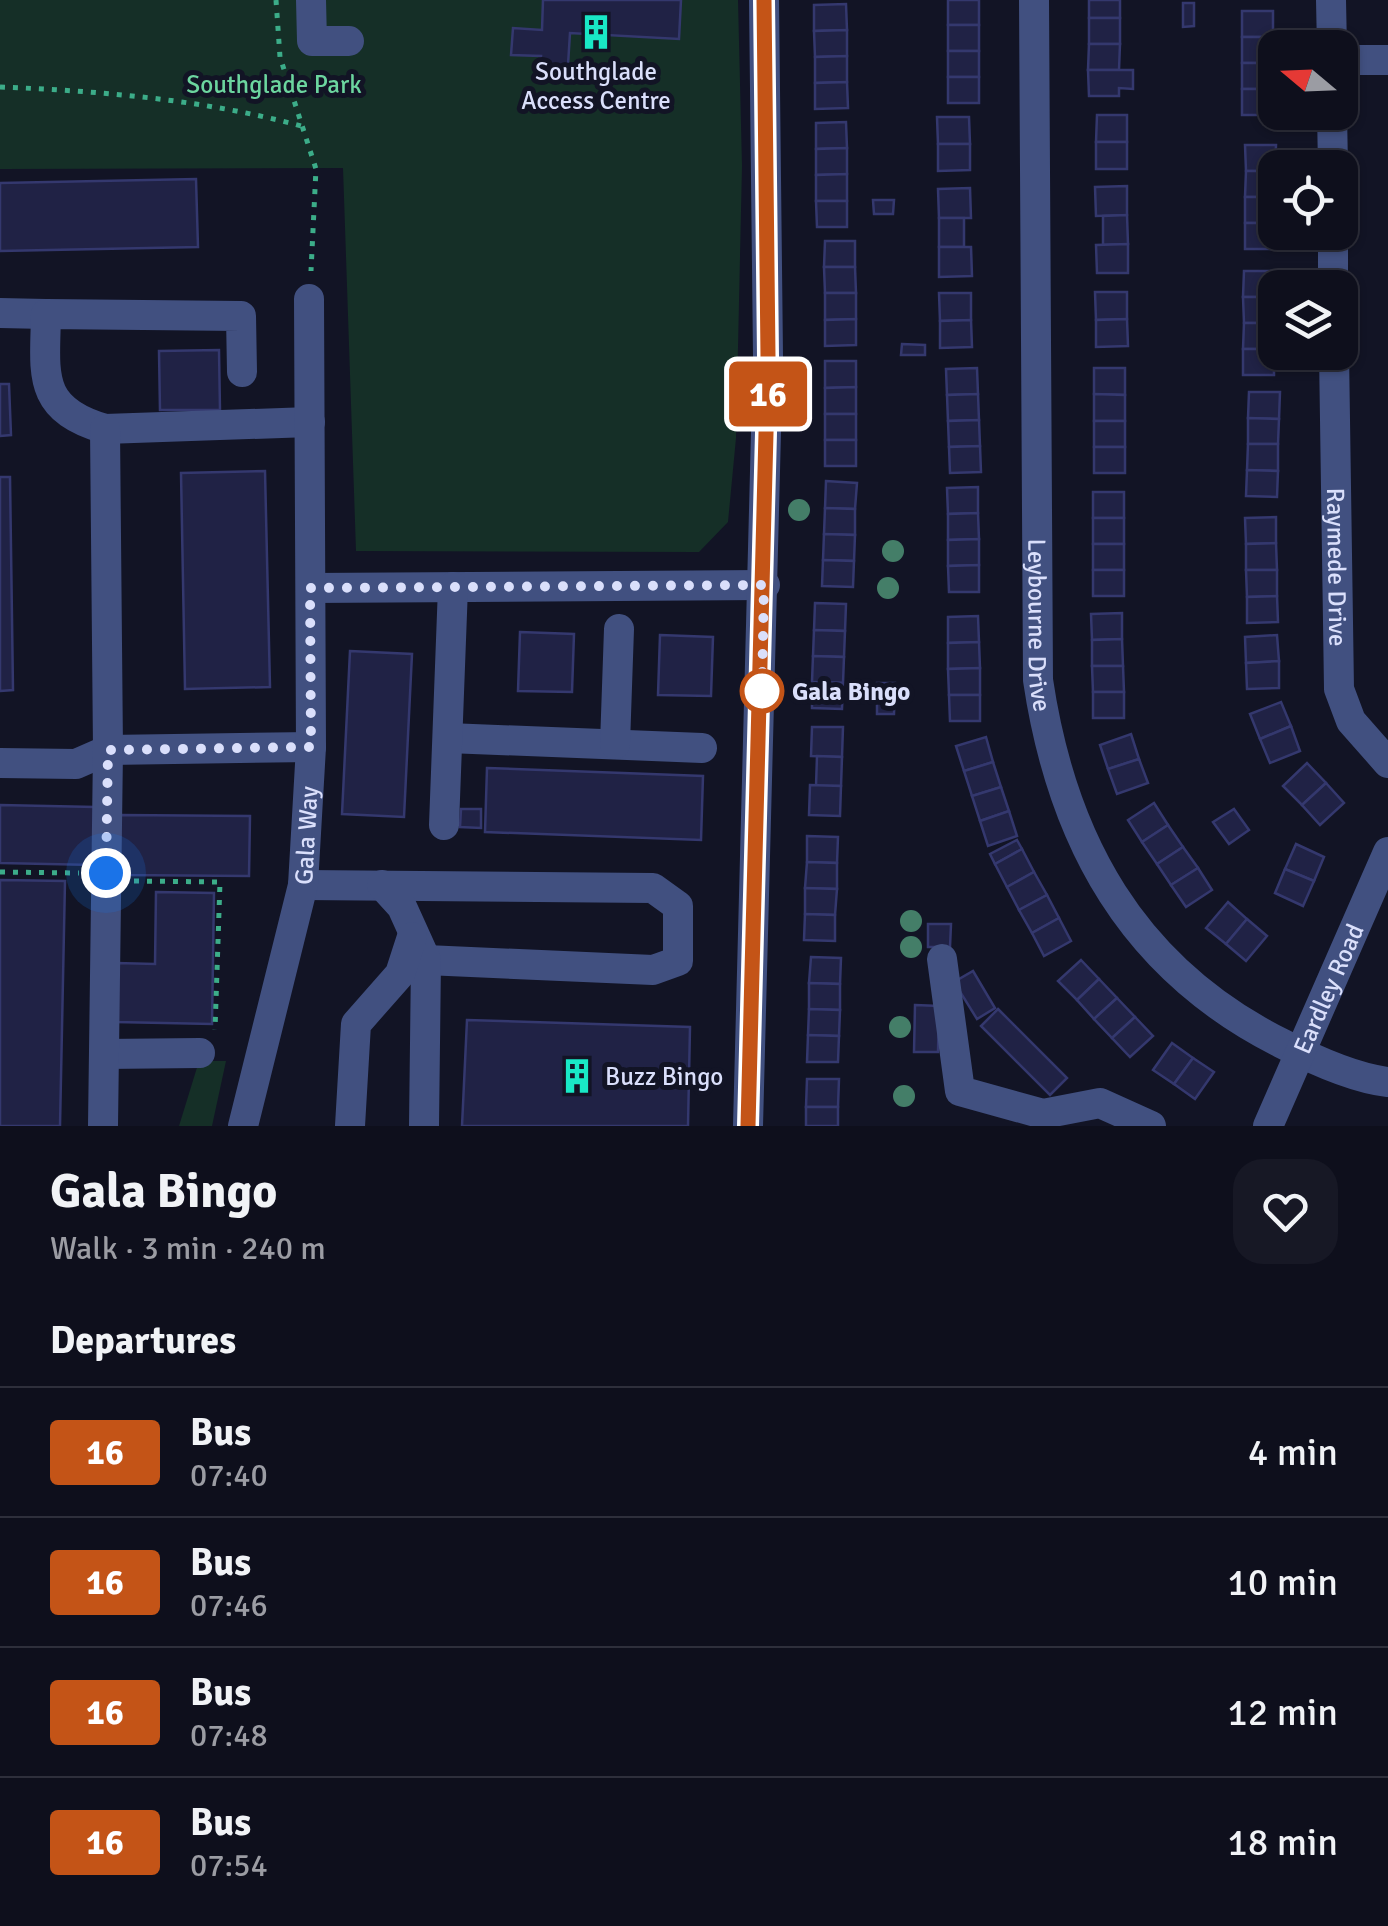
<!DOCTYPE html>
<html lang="en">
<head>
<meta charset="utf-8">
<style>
	:root { --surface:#0e0f1c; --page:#171825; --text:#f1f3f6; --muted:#9b9ca3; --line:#2e2f3b }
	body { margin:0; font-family:Signika,sans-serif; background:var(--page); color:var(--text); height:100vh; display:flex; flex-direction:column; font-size:38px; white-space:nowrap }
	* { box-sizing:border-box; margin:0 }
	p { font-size:32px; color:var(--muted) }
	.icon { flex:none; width:55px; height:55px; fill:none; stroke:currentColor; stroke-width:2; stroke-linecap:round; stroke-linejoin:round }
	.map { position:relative; height:1126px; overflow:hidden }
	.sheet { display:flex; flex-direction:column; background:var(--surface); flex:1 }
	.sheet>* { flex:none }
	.badge { padding:0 20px; border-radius:8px; font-size:35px; line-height:65px }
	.needle { width:65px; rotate:289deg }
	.controls { position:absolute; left:1258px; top:30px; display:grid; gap:20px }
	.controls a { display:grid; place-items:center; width:100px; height:100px; border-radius:20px; background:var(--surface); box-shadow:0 2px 8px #0004,0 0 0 2px var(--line); font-size:50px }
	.you { position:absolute; width:50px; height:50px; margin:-25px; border:8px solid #fff; border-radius:50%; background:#1a73e8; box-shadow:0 0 0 15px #1a73e833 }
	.map>.badge { position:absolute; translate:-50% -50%; box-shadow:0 0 0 5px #fff }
	h2 { padding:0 50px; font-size:38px; line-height:90px }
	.round { display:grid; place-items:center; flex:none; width:105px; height:105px; border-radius:30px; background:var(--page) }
	.summary { display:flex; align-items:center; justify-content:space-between; height:170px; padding:0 50px }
	h1 { font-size:48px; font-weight:700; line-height:75px }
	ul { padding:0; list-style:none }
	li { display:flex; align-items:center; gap:30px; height:130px; padding:0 50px; border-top:2px solid var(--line) }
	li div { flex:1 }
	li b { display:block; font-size:38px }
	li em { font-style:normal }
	li .badge { min-width:110px; font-weight:700; text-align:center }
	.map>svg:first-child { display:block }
</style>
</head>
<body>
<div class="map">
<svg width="1388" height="1126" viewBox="0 0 1388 1126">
	<rect width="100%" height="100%" fill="#121425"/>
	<!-- green -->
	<g fill="#152f27">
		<path d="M 0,0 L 738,0 L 742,166 L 736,438 L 728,522 L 699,552 L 356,551 L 343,168 L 0,169 Z"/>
		<path d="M 199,1061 L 226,1061 L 212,1126 L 179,1126 Z"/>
	</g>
	<!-- building -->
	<g fill="#202245" stroke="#34386e" stroke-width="2.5">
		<path d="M 543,0 L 681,0 L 679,39 L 570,33 L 568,65 L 540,64 L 541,56 L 511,55 L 513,28 L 542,30 Z"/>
		<rect x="948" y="0" width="31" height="25"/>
		<rect x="1089" y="0" width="31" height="18"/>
		<path d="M 1183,3 L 1194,3 L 1194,26 L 1183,27 Z"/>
		<path d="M 846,4 L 847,30 L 814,31 L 814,5 Z"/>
		<rect x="1242" y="11" width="31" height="26"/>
		<rect x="1089" y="18" width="31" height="26"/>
		<rect x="948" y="25" width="31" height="26"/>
		<path d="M 847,30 L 847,56 L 815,57 L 814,31 Z"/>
		<rect x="1242" y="37" width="31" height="26"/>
		<path d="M 1089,44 L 1120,44 L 1119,70 L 1088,70 Z"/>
		<rect x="948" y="51" width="31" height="26"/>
		<path d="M 847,56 L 847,82 L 815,83 L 815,57 Z"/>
		<rect x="1242" y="63" width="31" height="26"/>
		<path d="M 1088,70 L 1133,70 L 1133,89 L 1119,88 L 1119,96 L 1089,96 Z"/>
		<rect x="948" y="77" width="31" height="26"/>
		<path d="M 847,82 L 848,108 L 815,109 L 815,83 Z"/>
		<rect x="1242" y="89" width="31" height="26"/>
		<path d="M 1097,115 L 1127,115 L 1127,142 L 1096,142 Z"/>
		<path d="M 937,117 L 969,117 L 970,144 L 938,144 Z"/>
		<path d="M 846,122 L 847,148 L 816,149 L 816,123 Z"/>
		<rect x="1096" y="142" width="31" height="27"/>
		<path d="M 938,144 L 970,144 L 970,170 L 938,171 Z"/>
		<path d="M 1245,145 L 1276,145 L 1275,171 L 1246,171 Z"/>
		<path d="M 847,148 L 847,174 L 816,175 L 816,149 Z"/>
		<path d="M 1246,171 L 1275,171 L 1275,197 L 1245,197 Z"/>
		<path d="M 847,174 L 847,201 L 816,201 L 816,175 Z"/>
		<path d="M 196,179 L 198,247 L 0,251 L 0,183 Z"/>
		<path d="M 1127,186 L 1127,215 L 1096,216 L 1095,187 Z"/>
		<path d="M 970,188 L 971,218 L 939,218 L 938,189 Z"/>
		<rect x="1245" y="197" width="30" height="26"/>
		<path d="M 873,200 L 894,200 L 893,214 L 874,214 Z"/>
		<path d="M 816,201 L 847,201 L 847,227 L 817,227 Z"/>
		<path d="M 1127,215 L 1128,244 L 1103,245 L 1103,216 Z"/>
		<rect x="939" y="218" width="25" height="29"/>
		<path d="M 1245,223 L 1275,223 L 1276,249 L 1245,249 Z"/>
		<path d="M 825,241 L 855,241 L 855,267 L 824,267 Z"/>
		<path d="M 1128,244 L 1128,273 L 1097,273 L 1096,245 Z"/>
		<path d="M 939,247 L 971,247 L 972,276 L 939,277 Z"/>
		<path d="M 824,267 L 855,267 L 856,293 L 825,293 Z"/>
		<path d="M 1244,271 L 1274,271 L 1274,297 L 1243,297 Z"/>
		<path d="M 1095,292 L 1127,292 L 1127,319 L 1096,320 Z"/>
		<path d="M 825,293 L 856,293 L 856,319 L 825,320 Z"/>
		<path d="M 939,293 L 971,293 L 971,320 L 940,321 Z"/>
		<path d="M 1243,297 L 1274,297 L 1274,323 L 1244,323 Z"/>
		<path d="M 856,319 L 856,345 L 825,346 L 825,320 Z"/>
		<path d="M 1127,319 L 1128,346 L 1096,347 L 1096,320 Z"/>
		<path d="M 971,320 L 972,347 L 940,348 L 940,321 Z"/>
		<path d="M 1244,323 L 1274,323 L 1274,349 L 1243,349 Z"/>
		<path d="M 902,344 L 925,345 L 925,355 L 901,355 Z"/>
		<rect x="1243" y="349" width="31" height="26"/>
		<path d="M 219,350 L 220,410 L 160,410 L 159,351 Z"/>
		<path d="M 825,361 L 856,361 L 856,387 L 825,388 Z"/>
		<path d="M 977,368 L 978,394 L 947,395 L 946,369 Z"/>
		<path d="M 1094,368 L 1125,368 L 1125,395 L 1094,394 Z"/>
		<path d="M 0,384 L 9,384 L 11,435 L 0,436 Z"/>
		<path d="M 856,387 L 856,414 L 825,414 L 825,388 Z"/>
		<path d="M 1249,392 L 1280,392 L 1279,419 L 1248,418 Z"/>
		<path d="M 978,394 L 979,420 L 948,421 L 947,395 Z"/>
		<path d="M 1094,394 L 1125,395 L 1125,421 L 1094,421 Z"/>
		<rect x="825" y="414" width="31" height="26"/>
		<path d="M 1248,418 L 1279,419 L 1278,444 L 1248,444 Z"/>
		<path d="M 979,420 L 980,446 L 949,447 L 948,421 Z"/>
		<rect x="1094" y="421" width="31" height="26"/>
		<rect x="825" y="440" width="31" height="26"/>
		<path d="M 1248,444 L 1278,444 L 1278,471 L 1247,470 Z"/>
		<path d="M 980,446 L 981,472 L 950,473 L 949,447 Z"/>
		<rect x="1094" y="447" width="31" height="26"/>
		<path d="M 1247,470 L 1278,471 L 1277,497 L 1246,496 Z"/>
		<path d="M 265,471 L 270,687 L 185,689 L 181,473 Z"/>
		<path d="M 0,477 L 10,477 L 13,690 L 0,691 Z"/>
		<path d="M 826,481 L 857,483 L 855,509 L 825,508 Z"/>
		<path d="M 978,487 L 978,513 L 948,514 L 947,488 Z"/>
		<rect x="1093" y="492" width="31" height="26"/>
		<path d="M 825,508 L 855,509 L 855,535 L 824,534 Z"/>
		<path d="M 978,513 L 979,539 L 948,540 L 948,514 Z"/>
		<path d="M 1276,517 L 1276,543 L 1246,544 L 1245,518 Z"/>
		<rect x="1093" y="518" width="31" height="26"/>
		<path d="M 824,534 L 855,535 L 854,561 L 823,560 Z"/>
		<path d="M 979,539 L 979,565 L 948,566 L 948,540 Z"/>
		<path d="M 1276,543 L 1277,570 L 1246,570 L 1246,544 Z"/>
		<rect x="1093" y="544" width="31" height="26"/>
		<path d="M 823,560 L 854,561 L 853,587 L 822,586 Z"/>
		<path d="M 979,565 L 979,592 L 949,592 L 948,566 Z"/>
		<rect x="1093" y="570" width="31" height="26"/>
		<path d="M 1246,570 L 1277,570 L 1277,596 L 1247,597 Z"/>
		<path d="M 1277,596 L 1278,622 L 1247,623 L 1247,597 Z"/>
		<path d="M 815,603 L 846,604 L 845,631 L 814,630 Z"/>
		<path d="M 1122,613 L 1122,639 L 1092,640 L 1091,614 Z"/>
		<path d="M 978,616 L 979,642 L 948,643 L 948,617 Z"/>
		<path d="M 814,630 L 845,631 L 844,657 L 813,656 Z"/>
		<path d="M 520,632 L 574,634 L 572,692 L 518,691 Z"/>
		<path d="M 660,635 L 713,637 L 711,696 L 658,695 Z"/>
		<path d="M 1277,635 L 1279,661 L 1246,663 L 1245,637 Z"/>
		<path d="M 1122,639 L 1123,666 L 1092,666 L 1092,640 Z"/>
		<path d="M 979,642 L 980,668 L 948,669 L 948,643 Z"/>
		<path d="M 350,651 L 412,654 L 404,817 L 342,814 Z"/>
		<path d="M 813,656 L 844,657 L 843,683 L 812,682 Z"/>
		<path d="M 1279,661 L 1279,688 L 1247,689 L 1246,663 Z"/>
		<path d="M 1092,666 L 1123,666 L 1124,692 L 1093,692 Z"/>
		<path d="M 980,668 L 980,695 L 949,695 L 948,669 Z"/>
		<path d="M 812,682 L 843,683 L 842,709 L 812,708 Z"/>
		<path d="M 877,683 L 895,683 L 894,714 L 877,714 Z"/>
		<rect x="1093" y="692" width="31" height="26"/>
		<path d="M 949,695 L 980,695 L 980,721 L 950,721 Z"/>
		<path d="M 1281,702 L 1291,726 L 1260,739 L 1250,714 Z"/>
		<path d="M 1291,726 L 1300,751 L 1270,763 L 1260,739 Z"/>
		<path d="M 812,727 L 843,727 L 842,757 L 811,756 Z"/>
		<path d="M 1131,734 L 1139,759 L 1108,769 L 1100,745 Z"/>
		<path d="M 986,737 L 993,762 L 964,771 L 956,746 Z"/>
		<path d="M 817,756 L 842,757 L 841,786 L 816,786 Z"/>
		<path d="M 1139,759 L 1148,783 L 1117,794 L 1108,769 Z"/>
		<path d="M 993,762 L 1001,787 L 972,796 L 964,771 Z"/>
		<path d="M 1307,763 L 1326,783 L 1302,805 L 1283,786 Z"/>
		<path d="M 487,768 L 703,776 L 701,840 L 485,832 Z"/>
		<path d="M 1326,783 L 1344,803 L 1320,825 L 1302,805 Z"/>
		<path d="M 810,785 L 841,786 L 840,816 L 809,815 Z"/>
		<path d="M 1001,787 L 1009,811 L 980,821 L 972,796 Z"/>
		<path d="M 1154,803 L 1168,825 L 1142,842 L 1128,820 Z"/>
		<path d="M 0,805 L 95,807 L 94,865 L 0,863 Z"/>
		<path d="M 461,809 L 481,809 L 481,828 L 460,827 Z"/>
		<path d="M 1234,809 L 1249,830 L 1229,844 L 1213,822 Z"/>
		<path d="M 1009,811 L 1017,836 L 988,846 L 980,821 Z"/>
		<path d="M 120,815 L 250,816 L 249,876 L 119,875 Z"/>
		<path d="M 1168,825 L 1183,847 L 1157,864 L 1142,842 Z"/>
		<path d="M 807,836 L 838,837 L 837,863 L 807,862 Z"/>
		<path d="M 1017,840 L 1022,849 L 995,864 L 990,854 Z"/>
		<path d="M 1296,844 L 1324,857 L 1314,881 L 1285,869 Z"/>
		<path d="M 1183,847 L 1198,868 L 1171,885 L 1157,864 Z"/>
		<path d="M 1022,849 L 1034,872 L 1007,887 L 995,864 Z"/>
		<path d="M 807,862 L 837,863 L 837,889 L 805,888 Z"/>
		<path d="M 1198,868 L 1212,890 L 1186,907 L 1171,885 Z"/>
		<path d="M 1285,869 L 1314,881 L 1303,906 L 1275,893 Z"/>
		<path d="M 1034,872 L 1047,895 L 1019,910 L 1007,887 Z"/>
		<path d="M 0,880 L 65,881 L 60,1126 L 0,1126 Z"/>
		<path d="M 805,888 L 837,889 L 835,915 L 805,914 Z"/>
		<path d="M 156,892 L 214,893 L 212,1024 L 116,1022 L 117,963 L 155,964 Z"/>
		<path d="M 1047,895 L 1059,918 L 1032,933 L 1019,910 Z"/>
		<path d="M 1228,902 L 1247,919 L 1226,944 L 1206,928 Z"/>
		<path d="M 805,914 L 835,915 L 835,941 L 804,940 Z"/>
		<path d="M 1059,918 L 1071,941 L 1044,956 L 1032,933 Z"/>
		<path d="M 1247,919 L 1267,936 L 1246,961 L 1226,944 Z"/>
		<path d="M 928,924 L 951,924 L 950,947 L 928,947 Z"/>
		<path d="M 811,957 L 841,958 L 840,984 L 809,983 Z"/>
		<path d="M 1081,960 L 1099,979 L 1077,1000 L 1058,981 Z"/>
		<path d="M 973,971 L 995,1008 L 977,1019 L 954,982 Z"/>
		<path d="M 1099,979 L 1117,998 L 1094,1019 L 1077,1000 Z"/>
		<path d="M 809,983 L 840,984 L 840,1010 L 809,1009 Z"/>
		<path d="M 1117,998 L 1135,1017 L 1112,1038 L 1094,1019 Z"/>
		<path d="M 915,1005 L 939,1006 L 938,1052 L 914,1052 Z"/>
		<path d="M 809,1009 L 840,1010 L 839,1036 L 808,1035 Z"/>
		<path d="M 998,1009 L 1067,1078 L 1050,1095 L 981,1026 Z"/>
		<path d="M 1135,1017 L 1153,1036 L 1130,1057 L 1112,1038 Z"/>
		<path d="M 467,1020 L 690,1027 L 688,1126 L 462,1126 Z"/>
		<path d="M 808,1035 L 839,1036 L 838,1062 L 807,1062 Z"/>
		<path d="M 1172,1043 L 1193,1058 L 1174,1084 L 1153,1070 Z"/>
		<path d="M 1193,1058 L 1214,1072 L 1195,1099 L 1174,1084 Z"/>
		<path d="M 807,1079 L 839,1079 L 838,1107 L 806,1107 Z"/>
		<rect x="806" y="1107" width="32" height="19"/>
	</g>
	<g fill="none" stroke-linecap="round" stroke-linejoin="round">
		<!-- path -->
		<g stroke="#3cad89" stroke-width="5" stroke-dasharray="5 8" stroke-linecap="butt">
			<path d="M 276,0 L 280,57 L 316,169 L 311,271"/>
			<path d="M 0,87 C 102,91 207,100 305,127"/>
			<path d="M 0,872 L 79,873"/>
			<path d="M 134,881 L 220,882 L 215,1030"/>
		</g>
		<!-- minor -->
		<g stroke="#415080" stroke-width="30">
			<path d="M 311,0 L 312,41 L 349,41"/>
			<path id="s1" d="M 1034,0 L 1038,680 C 1062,841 1132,968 1281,1043 C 1312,1059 1353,1078 1388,1082"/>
			<path d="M 1331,0 L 1332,48"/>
			<path d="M 1340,60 L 1388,60"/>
			<path d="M 1332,112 L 1333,168"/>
			<path d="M 1333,232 L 1333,288"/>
			<path d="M 0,313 L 46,314"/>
			<path id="s2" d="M 1334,352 L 1339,689 L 1351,721 L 1388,763"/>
			<path d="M 242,372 L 241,316 L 46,314 C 45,374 36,409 105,429 L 310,422"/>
			<path d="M 311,588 L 765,585"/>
			<path d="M 448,738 L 702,748"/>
			<path d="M 615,744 L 619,629"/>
			<path d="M 0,763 L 76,764 L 108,750 L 311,747"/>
			<path d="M 444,825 L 453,587"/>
			<path d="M 303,885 L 653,888 L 678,906 L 678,961 L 653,970 L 426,960"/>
			<path d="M 382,885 L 402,907 L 426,960 L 424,1126"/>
			<path d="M 942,959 L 960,1091 L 1043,1114 L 1100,1103 L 1151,1126"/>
			<path d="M 104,1054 L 200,1053"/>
			<path d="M 103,1126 L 108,750 L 105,429"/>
			<path id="s3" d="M 243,1126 L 303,885 L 311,747 L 309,299"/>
			<path d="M 350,1126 L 356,1024 L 400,974 L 412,937"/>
			<path d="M 748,1126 L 768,356 L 764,0"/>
			<path id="s4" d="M 1268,1126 L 1388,852"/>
		</g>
	</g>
	<!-- trees -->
	<g fill="#447e68">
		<circle cx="799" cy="510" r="11"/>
		<circle cx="893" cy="551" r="11"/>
		<circle cx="888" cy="588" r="11"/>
		<circle cx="911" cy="921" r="11"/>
		<circle cx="911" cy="947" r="11"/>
		<circle cx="900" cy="1027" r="11"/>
		<circle cx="904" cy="1096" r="11"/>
	</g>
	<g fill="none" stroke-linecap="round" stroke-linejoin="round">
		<defs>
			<path id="line" d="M 748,1126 L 768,356 L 764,0"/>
		</defs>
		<!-- line casing -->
		<use href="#line" stroke="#fff" stroke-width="22"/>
		<!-- line -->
		<use href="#line" stroke="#c45417" stroke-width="15"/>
		<!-- walk -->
		<path stroke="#dadffb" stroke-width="10" stroke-dasharray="0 18" d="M 106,873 L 108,750 L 311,747 L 310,588 L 764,585 L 762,691"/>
	</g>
	<!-- icons -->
	<defs>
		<symbol id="building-bare" viewBox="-9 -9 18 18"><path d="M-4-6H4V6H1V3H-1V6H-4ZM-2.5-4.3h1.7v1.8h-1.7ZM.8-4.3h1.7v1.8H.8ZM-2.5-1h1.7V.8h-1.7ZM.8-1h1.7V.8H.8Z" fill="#19e8c6" stroke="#121425" stroke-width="2.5" paint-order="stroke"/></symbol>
	</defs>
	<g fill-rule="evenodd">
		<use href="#building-bare" x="571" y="7" width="50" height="50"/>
		<use href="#building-bare" x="552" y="1051" width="50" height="50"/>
	</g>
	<!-- markers -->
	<circle fill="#fff" stroke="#c45417" stroke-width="5" cx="762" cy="691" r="20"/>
	<g text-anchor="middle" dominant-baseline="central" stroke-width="10" stroke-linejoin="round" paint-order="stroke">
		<!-- poi labels -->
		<g font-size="25" fill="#dadffb" stroke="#121425">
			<text x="596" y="71">Southglade<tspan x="596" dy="29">Access Centre</tspan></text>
			<text x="605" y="1076" text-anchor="start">Buzz Bingo</text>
		</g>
		<!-- park labels -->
		<g font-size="25" fill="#6cd59f" stroke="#121425">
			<text x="274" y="84">Southglade Park</text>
		</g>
		<!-- street labels -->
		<g font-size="25" fill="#dadffb" stroke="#121425">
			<text stroke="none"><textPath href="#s2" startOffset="215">Raymede Drive</textPath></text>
			<text stroke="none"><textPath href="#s1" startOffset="625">Leybourne Drive</textPath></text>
			<text stroke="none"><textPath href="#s3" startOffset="298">Gala Way</textPath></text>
			<text stroke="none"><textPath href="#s4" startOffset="150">Eardley Road</textPath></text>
		</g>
		<!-- stop labels -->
		<g font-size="25" font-weight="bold" fill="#dadffb" stroke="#121425" text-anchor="start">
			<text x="792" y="691">Gala Bingo</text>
		</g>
	</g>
</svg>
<div class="controls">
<a><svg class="needle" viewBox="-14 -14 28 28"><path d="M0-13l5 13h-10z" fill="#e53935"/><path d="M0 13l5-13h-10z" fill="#9b9ca3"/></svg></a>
<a><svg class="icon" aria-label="locate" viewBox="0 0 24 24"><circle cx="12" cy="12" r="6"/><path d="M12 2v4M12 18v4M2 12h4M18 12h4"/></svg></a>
<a><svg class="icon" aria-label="layers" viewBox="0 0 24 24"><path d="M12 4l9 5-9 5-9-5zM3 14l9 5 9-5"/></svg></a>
</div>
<div class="you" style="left:106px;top:873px"></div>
<b class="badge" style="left:768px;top:394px;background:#c45417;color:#fff">16</b>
</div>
<section class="sheet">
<div class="summary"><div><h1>Gala Bingo</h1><p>Walk · 3 min · 240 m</p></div><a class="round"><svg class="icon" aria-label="heart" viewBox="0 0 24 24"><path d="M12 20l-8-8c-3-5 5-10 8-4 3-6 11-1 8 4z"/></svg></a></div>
<h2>Departures</h2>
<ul>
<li><span class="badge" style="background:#c45417;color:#fff">16</span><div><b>Bus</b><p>07:40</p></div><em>4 min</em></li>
<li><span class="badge" style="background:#c45417;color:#fff">16</span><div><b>Bus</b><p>07:46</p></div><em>10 min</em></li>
<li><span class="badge" style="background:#c45417;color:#fff">16</span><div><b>Bus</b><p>07:48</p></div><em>12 min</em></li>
<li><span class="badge" style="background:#c45417;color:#fff">16</span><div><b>Bus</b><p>07:54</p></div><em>18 min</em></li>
</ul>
</section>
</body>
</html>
